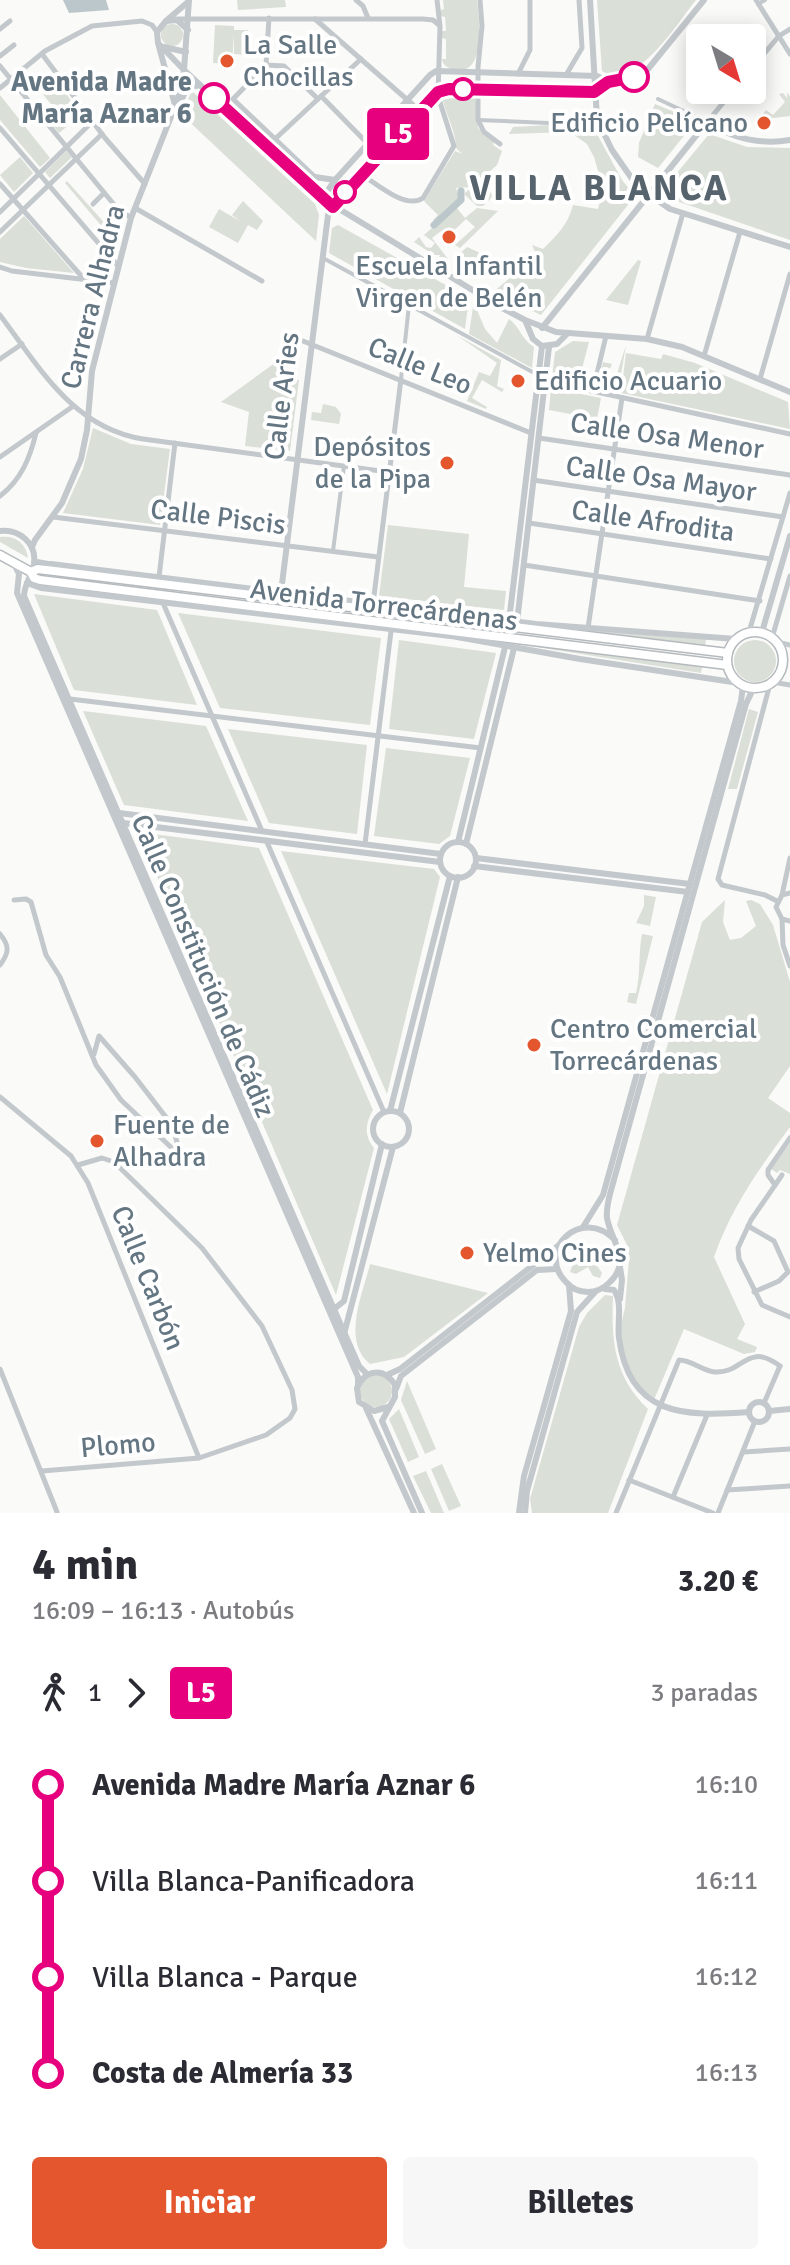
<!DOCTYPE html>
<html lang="es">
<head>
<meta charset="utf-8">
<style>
	:root { --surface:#fff; --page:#f7f7f7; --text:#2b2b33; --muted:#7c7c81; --accent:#e4572e }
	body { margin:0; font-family:Signika,sans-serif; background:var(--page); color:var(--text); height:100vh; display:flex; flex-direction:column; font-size:30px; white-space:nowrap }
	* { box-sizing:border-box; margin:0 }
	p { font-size:26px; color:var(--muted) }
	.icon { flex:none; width:44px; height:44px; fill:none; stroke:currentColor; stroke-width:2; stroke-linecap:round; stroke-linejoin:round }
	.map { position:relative; height:1513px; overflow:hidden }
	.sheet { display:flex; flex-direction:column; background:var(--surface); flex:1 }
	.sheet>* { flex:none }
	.badge { padding:0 16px; border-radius:6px; font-size:28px; line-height:52px }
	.needle { width:52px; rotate:142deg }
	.buttons { position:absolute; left:686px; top:24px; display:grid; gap:16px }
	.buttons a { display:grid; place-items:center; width:80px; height:80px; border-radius:8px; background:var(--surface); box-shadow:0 4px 20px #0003; font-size:40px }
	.map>.badge { position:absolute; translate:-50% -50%; box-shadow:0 0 0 4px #fff }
	.legs { display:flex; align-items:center; gap:12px; height:88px; padding:0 32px; font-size:26px }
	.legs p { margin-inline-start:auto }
	.overview { display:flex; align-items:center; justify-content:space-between; height:136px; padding:0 32px }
	h1 { font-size:44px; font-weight:800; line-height:60px }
	.primary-button { display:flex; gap:16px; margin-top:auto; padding:16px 32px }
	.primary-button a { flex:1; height:92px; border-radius:8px; background:var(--accent); color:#fff; font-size:32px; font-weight:800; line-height:92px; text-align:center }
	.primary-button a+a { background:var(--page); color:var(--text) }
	ul { padding:0 32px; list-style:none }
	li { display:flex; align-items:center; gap:28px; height:96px; font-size:30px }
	li i { display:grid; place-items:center; width:12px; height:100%; margin:0 10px; background:currentColor }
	li i::after { content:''; width:20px; height:20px; margin:-10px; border:6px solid; border-radius:50%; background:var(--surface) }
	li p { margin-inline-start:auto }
	li:first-child i { background:linear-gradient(#0000 50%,currentColor 0) }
	li:last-child i { background:linear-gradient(currentColor 50%,#0000 0) }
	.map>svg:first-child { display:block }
</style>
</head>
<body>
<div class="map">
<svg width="790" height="1513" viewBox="0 0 790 1513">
	<rect width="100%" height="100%" fill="#fafaf8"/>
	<!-- green -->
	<g fill="#dadfd7">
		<path d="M 237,0 L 285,0 L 286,7 L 238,10 Z"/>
		<path d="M 443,0 L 477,0 C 479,18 486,70 460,70 C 452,70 448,69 443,63 L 442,59 L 446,59 L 446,39 L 442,38 L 442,31 L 446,31 L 445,17 L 441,16 L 441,10 L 444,9 Z"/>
		<path d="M 597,0 L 696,0 C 677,23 637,91 602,71 Z"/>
		<circle cx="172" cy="35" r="11"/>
		<path d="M 215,25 L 234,26 L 234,30 L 248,30 L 247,55 L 234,54 L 234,34 L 232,64 L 213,63 Z"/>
		<path d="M 55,78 L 81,115 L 59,133 L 44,116 L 54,108 L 43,94 L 50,88 L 47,85 Z"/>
		<path d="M 192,91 L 315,204 L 319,215 L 316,241 L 181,114 Z"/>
		<path d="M 448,91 L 475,92 L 478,128 L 494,142 L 493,145 L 502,151 L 497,165 L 481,179 L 493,196 L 483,206 L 477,206 L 464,194 L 472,187 L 456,188 L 460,199 L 435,222 L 433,220 L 438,215 L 424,201 L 455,151 L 462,154 L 456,148 C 456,130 445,114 442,96 Z"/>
		<path d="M 787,92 L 790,97 L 790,116 L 765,119 L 763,114 L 766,110 L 773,115 L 785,102 L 779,94 L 783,93 L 787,98 Z"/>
		<path d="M 0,95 L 50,158 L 40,167 L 0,120 Z"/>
		<path d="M 655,104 L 696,121 L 658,168 L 638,157 L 639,143 Z"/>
		<path d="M 591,123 L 622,180 L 635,196 L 541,315 L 493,292 L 537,256 L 532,245 L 543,249 C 557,235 568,225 573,205 L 598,209 L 603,188 L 594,157 L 587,144 L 570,132 L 509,134 L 513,127 Z"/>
		<path d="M 709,134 L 747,147 L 790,148 L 790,240 L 659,195 Z"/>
		<path d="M 66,151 L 72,157 L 50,178 L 45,172 Z"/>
		<path d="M 20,157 L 33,173 L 14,192 L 0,175 Z"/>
		<path d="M 67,181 L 110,229 L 117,234 L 115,242 L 65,183 Z"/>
		<path d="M 243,201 L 263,221 L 257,230 L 248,225 L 238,243 L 209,227 L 219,209 L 240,221 L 232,215 Z"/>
		<path d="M 456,207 L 465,218 L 477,208 L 498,211 L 460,248 L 455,245 L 475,227 L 466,219 L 447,237 L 441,231 L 432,238 L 448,259 L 445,262 L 439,258 L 440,255 L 434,255 L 414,242 L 419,237 L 426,247 L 431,248 L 435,243 L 424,235 Z"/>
		<path d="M 24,216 L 74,273 L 26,268 L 0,262 L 0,239 Z"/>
		<path d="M 338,225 L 469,298 L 465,329 L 329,253 L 332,228 Z"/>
		<path d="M 467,247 L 478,252 L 485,259 L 484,268 L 478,277 L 453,260 Z"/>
		<path d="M 638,260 L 641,261 L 628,305 L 606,300 Z"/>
		<path d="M 476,299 L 474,303 L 485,329 L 497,343 L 509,319 C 520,327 522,340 534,347 L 532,368 L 469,334 L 474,300 Z"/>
		<path d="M 458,336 L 501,360 L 497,386 L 504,389 L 502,392 L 482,380 L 472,398 L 487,407 L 486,409 L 467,401 L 479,372 L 490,376 L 497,363 Z"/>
		<path d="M 573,341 L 589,342 L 580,376 L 592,376 L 591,383 L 587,384 L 590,386 L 552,378 L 555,352 Z"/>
		<path d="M 626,345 L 618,392 L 597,387 L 603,362 L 612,364 L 606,377 L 615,380 Z"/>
		<path d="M 297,347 L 295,379 L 299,380 L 290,451 L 245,446 L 249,412 L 221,402 Z"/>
		<path d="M 626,353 L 661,359 L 663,354 L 695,363 L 788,402 L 790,429 L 621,393 Z"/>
		<path d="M 551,388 L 601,398 L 597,419 L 549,410 Z"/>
		<path d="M 323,404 L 336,407 L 341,414 L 339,424 L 311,420 L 312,412 L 321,413 Z"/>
		<path d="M 93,428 L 131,444 L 170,449 L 160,525 L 63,513 L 83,469 Z"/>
		<path d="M 388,525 L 469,534 L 464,587 L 506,591 L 504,610 L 379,596 Z"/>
		<path d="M 0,537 C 15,535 26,543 28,558 L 0,542 Z"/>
		<path d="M 34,594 L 157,610 L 197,705 L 74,690 Z"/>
		<path d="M 178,613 L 381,638 L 370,725 L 220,708 Z"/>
		<path d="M 536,627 L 706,639 L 705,647 Z"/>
		<path d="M 485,639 L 703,664 L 701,673 Z"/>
		<circle cx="755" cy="661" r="21"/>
		<path d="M 399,640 L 496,653 L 474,739 L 389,729 Z"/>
		<path d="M 749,709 L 758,712 L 737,789 L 728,789 Z"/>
		<path d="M 83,711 L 206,726 L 248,821 L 124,805 Z"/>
		<path d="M 228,729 L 367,745 L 357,834 L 269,823 Z"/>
		<path d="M 386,748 L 470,758 L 450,836 L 439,844 L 374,836 Z"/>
		<path d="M 138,832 L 259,848 L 373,1110 C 365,1124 364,1135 374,1148 L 336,1295 Z"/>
		<path d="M 281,851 L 434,869 L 440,877 L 387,1094 Z"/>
		<path d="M 644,895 L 656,897 L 650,926 L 636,923 L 644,906 Z"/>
		<path d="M 725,900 L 723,922 L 730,940 L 741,938 L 756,926 L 746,901 L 751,900 L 760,904 L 773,925 L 790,982 L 790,1066 L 768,1098 L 790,1113 L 790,1127 C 759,1169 732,1206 714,1257 L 745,1324 L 737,1339 L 757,1347 L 755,1352 L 744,1354 L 684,1329 L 653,1402 L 632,1381 L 619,1333 L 625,1308 L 629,1259 L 628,1247 L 617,1225 L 702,922 Z"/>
		<path d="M 642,934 L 653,936 L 636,1004 L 627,1002 L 629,993 L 636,993 C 641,973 638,954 642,934 Z"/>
		<path d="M 790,1143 L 790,1174 L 780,1170 L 777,1173 L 771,1169 Z"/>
		<path d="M 576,1242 L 583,1244 L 588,1253 L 597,1247 L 605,1247 L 604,1254 L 595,1263 L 602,1273 L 600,1278 L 593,1276 L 588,1267 L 576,1274 L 570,1272 L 573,1264 L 581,1260 L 573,1246 Z"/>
		<path d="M 370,1264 L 488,1293 L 404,1357 L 370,1364 C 341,1340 363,1294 370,1264 Z"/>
		<path d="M 605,1295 L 613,1296 C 611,1340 614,1377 648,1409 L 608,1513 L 532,1513 L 530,1499 L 579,1327 L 587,1313 Z"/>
		<circle cx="376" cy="1391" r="16"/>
		<path d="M 407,1381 L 436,1449 L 425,1454 L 401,1400 Z"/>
		<path d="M 399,1409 L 419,1457 L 408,1462 L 389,1419 Z"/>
		<path d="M 442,1464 L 461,1506 L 449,1511 L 431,1469 Z"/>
		<path d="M 426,1471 L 444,1513 L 431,1513 L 413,1476 Z"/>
	</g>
	<!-- water -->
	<path fill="#bbc7cb" d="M 63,0 L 106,0 L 109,10 L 69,13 Z"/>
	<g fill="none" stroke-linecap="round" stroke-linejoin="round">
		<!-- canal -->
		<path stroke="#bbc7cb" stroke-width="7" d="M 434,225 L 461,200 L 461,191"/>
		<defs>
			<g id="primary">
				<path d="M 0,555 L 31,572 L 34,578 L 40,580 L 727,665"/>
				<path d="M 31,572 L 38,569 L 728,653"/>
				<circle cx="755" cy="660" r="28"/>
			</g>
		</defs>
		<!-- primary casing -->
		<use href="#primary" stroke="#b5babe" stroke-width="11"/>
		<!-- pedestrian -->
		<g stroke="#c3c8cc" stroke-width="4">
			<path d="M 758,4 L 765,0"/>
			<path d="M 658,99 L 707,122"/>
			<path d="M 478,120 L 548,123 L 596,120"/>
			<path d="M 396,137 L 412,152"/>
			<circle cx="415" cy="155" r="4.5"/>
			<path d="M 323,258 L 538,375"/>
			<path d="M 401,379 L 409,305"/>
			<path d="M 333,551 L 344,466"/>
		</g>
		<!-- minor -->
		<g stroke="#c3c8cc" stroke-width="5">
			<path d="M 356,0 L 363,6 L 368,18"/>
			<path d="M 480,0 L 482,26 L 478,67 L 478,120 L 484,132 L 500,144"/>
			<path d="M 756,0 L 790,54"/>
			<path d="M 269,18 L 266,65 L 233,99 L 315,177"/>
			<path d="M 176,19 L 423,19 L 433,20 L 439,25"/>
			<path d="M 315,19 L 419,110"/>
			<path d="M 0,29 L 10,21"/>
			<path d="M 42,54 L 105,138 L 145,184"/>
			<path d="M 0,56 L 14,45"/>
			<path d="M 266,65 L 284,66 L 318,99"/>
			<path d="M 0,66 L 116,207 L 131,218"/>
			<path d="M 752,68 L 779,36 L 790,29"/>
			<path d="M 518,74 L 530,50 L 530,0"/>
			<path d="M 566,75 L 582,48 L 579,0"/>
			<path d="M 0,88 L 45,51 L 92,26 L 142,21 L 152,25 L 157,32"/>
			<path d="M 321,96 L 368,144"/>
			<path d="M 707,122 L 734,90"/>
			<path d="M 0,128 L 118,266"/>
			<path d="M 275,139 L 361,59"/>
			<path d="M 361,174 C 377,184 406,210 423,198 L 454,146 L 438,96 L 440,26 L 437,0"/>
			<path d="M 0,184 L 84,279"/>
			<path d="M 93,204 L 104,193"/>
			<path d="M 135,208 L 262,281"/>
			<path d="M 0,212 L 92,122"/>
			<path d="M 110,215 L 116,207"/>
			<path d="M 0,232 L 102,134"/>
			<path d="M 0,267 L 12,271 L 114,283"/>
			<path d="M 0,315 C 39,367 73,428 143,439 L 388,472"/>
			<path d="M 293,337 L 531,433"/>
			<path d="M 647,339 L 683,213"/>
			<path d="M 704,356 L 740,232"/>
			<path d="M 0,359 L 22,344"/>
			<path d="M 760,379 L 790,274"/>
			<path d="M 546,381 L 790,434"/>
			<path d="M 594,386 L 606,336"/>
			<path d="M 539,438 L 790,475"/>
			<path d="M 0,457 L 72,407"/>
			<path d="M 533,480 L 783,517"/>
			<path d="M 0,496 C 21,480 30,458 36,433"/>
			<path d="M 53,517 L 378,557"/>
			<path d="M 529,523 L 771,559"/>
			<path d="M 34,561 L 51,564"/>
			<path d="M 524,565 L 760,601"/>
			<path d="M 159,577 L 175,443"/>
			<path d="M 163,603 L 262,831"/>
			<path d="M 373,604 L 401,379"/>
			<path d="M 588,628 L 622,398"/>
			<path d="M 749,632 L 790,493"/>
			<path d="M 772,638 L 790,576"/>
			<path d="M 777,642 L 790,645"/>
			<path d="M 772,682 L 790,685"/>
			<path d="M 770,684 L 718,879 L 722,885 L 765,895 L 777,901"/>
			<path d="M 70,699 L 481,748"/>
			<path d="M 266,840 L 384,1112"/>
			<path d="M 365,844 L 391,631"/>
			<path d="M 790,893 L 782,895 L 776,907 L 782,919 L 790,921"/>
			<path d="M 782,895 L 790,858"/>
			<path d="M 14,900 L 26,899 L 31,902 L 46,955 L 60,977 L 96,1065 L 121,1100 L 176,1152"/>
			<path d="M 782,919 L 783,945 L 790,966"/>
			<path d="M 0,934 C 10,946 9,953 0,965"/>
			<path d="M 94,1054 L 99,1036 L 135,1077 L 172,1125 L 179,1149 L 176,1152"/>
			<path d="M 0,1097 L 71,1156 L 88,1183 L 199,1458"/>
			<path d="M 782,1175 L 751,1220 L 738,1248 L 739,1259 L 762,1305 L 790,1317"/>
			<path d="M 775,1185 L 768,1175 L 768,1170 L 790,1138"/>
			<path d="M 748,1226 L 774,1241 L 788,1272 L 779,1281 L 754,1292"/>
			<path d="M 0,1369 L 57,1512"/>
			<path d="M 764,1403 L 780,1366"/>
			<path d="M 744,1452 L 790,1449"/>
			<path d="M 42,1471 L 199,1458 L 266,1435 L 290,1418 L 295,1409 L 292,1390 L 262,1326 L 202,1248 L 114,1162 L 102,1158 L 78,1165"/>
			<path d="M 629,1480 L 713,1513"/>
			<path d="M 727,1490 L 790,1486"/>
			<path d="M 673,1497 L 707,1415"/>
			<path d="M 616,1513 L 679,1360 C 692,1360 702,1371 715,1372 C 743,1374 747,1341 780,1366"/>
			<path d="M 718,1513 L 755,1421"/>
		</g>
		<!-- tertiary -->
		<g stroke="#c3c8cc" stroke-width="6">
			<path d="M 590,0 L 597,119 L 612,150 L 637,186 L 670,209 L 790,247"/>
			<path d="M 167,20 L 188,2"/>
			<path d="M 188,30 L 177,20 L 166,21 L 157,32 L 158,43 L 184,70 L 321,198 L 502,308 L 525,320 L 556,332 L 647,339 L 682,347 L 790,392"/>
			<path d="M 158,43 L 175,105"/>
			<path d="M 164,47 L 186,52"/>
			<path d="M 607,82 L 630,79 L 648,69 L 704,0"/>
			<path d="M 181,101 L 187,88 L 200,85"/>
			<path d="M 306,184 L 315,177 L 335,180 L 430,75 L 436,71 L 597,76 L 608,82"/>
			<path d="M 322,199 L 335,180"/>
			<path d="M 525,320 L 533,339 L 542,346 L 557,344 L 568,333"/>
			<path d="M 542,328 L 707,122 C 732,138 761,145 790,140"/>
			<path d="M 0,531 C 19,529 37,543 34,564 C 32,575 24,585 24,596 L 340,1323 L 359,1366 L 367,1374"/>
			<path d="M 32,547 L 35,540 L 62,503 L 81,459 L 87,430 L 92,371 L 131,218 L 178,99 L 184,70 L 189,0"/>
			<path d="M 14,564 L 19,574 L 17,593 L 358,1377 L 358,1385"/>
			<path d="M 51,564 L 536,624 L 736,639"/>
			<path d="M 27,583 L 41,588 L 459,637"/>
			<path d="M 281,592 L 328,215 L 339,198 L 438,92 L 449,89 L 594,92 L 608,82"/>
			<path d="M 509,621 L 542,346"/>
			<path d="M 517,622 L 549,347"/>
			<path d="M 762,632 L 790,536"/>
			<path d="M 457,637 L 580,659 L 739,683"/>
			<path d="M 119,813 L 441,854"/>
			<path d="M 123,823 L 440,862"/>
			<path d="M 458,842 L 505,647"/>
			<circle cx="458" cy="860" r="18"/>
			<path d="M 466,844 L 514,648"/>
			<path d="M 476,858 L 690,884"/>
			<path d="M 474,866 L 688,892"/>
			<path d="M 390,1111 L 450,876"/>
			<circle cx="391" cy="1129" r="18"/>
			<path d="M 400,1113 L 458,877"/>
			<path d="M 583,1227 L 603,1195 L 741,701 L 743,686"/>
			<path d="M 615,1240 C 581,1205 535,1251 566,1282 C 571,1288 579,1292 588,1292 C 597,1292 604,1288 610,1282 C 632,1261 611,1241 607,1218 C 606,1210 608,1202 610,1194 L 746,704 L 753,689"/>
			<path d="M 620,1267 L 622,1280 L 620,1299"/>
			<path d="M 605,1289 L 614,1290 C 623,1304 617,1321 619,1338 C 629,1416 684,1417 749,1412"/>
			<path d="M 333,1310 L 344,1301 L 382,1144"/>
			<path d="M 344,1334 L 393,1147"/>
			<path d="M 387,1375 L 400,1369 L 559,1245"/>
			<path d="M 396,1389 L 401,1376 L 537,1270 L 557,1269"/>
			<circle cx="759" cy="1412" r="10"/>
			<path d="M 388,1407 L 374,1411 L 359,1402 L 357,1388 C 365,1369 384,1367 395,1385 L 395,1397 L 382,1421 L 422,1513"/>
			<path d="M 366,1408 L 414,1513"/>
			<path d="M 769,1411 L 790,1409"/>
			<path d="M 519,1513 L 524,1476 L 571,1311 L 569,1285"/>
			<path d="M 525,1513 L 527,1491 L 577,1312 L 596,1291"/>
		</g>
		<!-- primary -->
		<use href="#primary" stroke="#fff" stroke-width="8"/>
	</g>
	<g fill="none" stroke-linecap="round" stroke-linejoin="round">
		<defs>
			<path id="line-1" d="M 214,98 L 333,207 L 438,92 L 449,89 L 594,92 L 608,82 L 634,77"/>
		</defs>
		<!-- line-1 casing -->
		<use href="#line-1" stroke="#fff" stroke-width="18"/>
		<!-- line-1 -->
		<use href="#line-1" stroke="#e6007e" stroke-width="12"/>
	</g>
	<!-- markers -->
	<g fill="#e4572e" stroke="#fff" stroke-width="3">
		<circle cx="227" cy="61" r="8"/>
		<circle cx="764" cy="123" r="8"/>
		<circle cx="449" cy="237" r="8"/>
		<circle cx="518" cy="381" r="8"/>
		<circle cx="447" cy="463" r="8"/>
		<circle cx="534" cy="1045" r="8"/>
		<circle cx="97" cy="1141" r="8"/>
		<circle cx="467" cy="1253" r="8"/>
	</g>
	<g fill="#fff" stroke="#e6007e" stroke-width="4">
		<circle cx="634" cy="77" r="14"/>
		<circle cx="463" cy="89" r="10"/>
		<circle cx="214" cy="98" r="14"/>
		<circle cx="345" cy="192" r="10"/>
	</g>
	<g text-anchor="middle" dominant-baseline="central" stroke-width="8" stroke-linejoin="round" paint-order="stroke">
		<!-- poi labels -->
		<g font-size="28" fill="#657683" stroke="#fff" text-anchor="start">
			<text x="243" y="45">La Salle<tspan x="243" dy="32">Chocillas</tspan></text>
			<text x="748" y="123" text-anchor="end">Edificio Pelícano</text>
			<text x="449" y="266" text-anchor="middle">Escuela Infantil<tspan x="449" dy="32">Virgen de Belén</tspan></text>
			<text x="534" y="381">Edificio Acuario</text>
			<text x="431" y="447" text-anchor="end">Depósitos<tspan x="431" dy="32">de la Pipa</tspan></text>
			<text x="550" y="1029">Centro Comercial<tspan x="550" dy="32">Torrecárdenas</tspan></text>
			<text x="113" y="1125">Fuente de<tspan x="113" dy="32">Alhadra</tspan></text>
			<text x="483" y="1253">Yelmo Cines</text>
		</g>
		<!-- stop labels -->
		<g font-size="28" font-weight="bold" fill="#657683" stroke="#fff" text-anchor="end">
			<text x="192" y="82">Avenida Madre<tspan x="192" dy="32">María Aznar 6</tspan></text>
		</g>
		<!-- street labels -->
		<g font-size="28" fill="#657683" stroke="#fff">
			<text transform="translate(93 297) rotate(-76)">Carrera Alhadra</text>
			<text transform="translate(420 366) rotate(22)">Calle Leo</text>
			<text transform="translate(282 396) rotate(-83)">Calle Aries</text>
			<text transform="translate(667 436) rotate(8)">Calle Osa Menor</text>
			<text transform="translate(661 479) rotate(8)">Calle Osa Mayor</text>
			<text transform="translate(218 517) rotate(7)">Calle Piscis</text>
			<text transform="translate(653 521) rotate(8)">Calle Afrodita</text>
			<text transform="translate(384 605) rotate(7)">Avenida Torrecárdenas</text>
			<text transform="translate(203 966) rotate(67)">Calle Constitución de Cádiz</text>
			<text transform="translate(148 1278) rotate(68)">Calle Carbón</text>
			<text transform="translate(118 1445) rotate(-5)">Plomo</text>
		</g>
		<!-- district labels -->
		<g font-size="36" font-weight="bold" letter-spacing="2" fill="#57646e" stroke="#fff">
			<text x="599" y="188">VILLA BLANCA</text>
		</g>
	</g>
</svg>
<div class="buttons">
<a><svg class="needle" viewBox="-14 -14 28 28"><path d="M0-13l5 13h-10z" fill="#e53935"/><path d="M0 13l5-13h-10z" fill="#7c7c81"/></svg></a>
</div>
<b class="badge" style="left:398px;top:134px;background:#e6007e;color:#fff">L5</b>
</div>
<section class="sheet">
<div class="overview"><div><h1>4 min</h1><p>16:09 – 16:13 · Autobús</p></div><b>3.20 €</b></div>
<div class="legs"><svg class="icon" aria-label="walk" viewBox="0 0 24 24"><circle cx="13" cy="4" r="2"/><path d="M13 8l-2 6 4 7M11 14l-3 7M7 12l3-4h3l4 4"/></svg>1<svg class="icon" aria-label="forward" viewBox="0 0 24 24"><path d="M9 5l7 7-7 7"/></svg><b class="badge" style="background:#e6007e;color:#fff">L5</b><p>3 paradas</p></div>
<ul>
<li><i style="color:#e6007e"></i><b>Avenida Madre María Aznar 6</b><p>16:10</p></li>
<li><i style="color:#e6007e"></i><span>Villa Blanca-Panificadora</span><p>16:11</p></li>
<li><i style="color:#e6007e"></i><span>Villa Blanca - Parque</span><p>16:12</p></li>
<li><i style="color:#e6007e"></i><b>Costa de Almería 33</b><p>16:13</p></li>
</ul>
<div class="primary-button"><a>Iniciar</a><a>Billetes</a></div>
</section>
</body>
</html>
